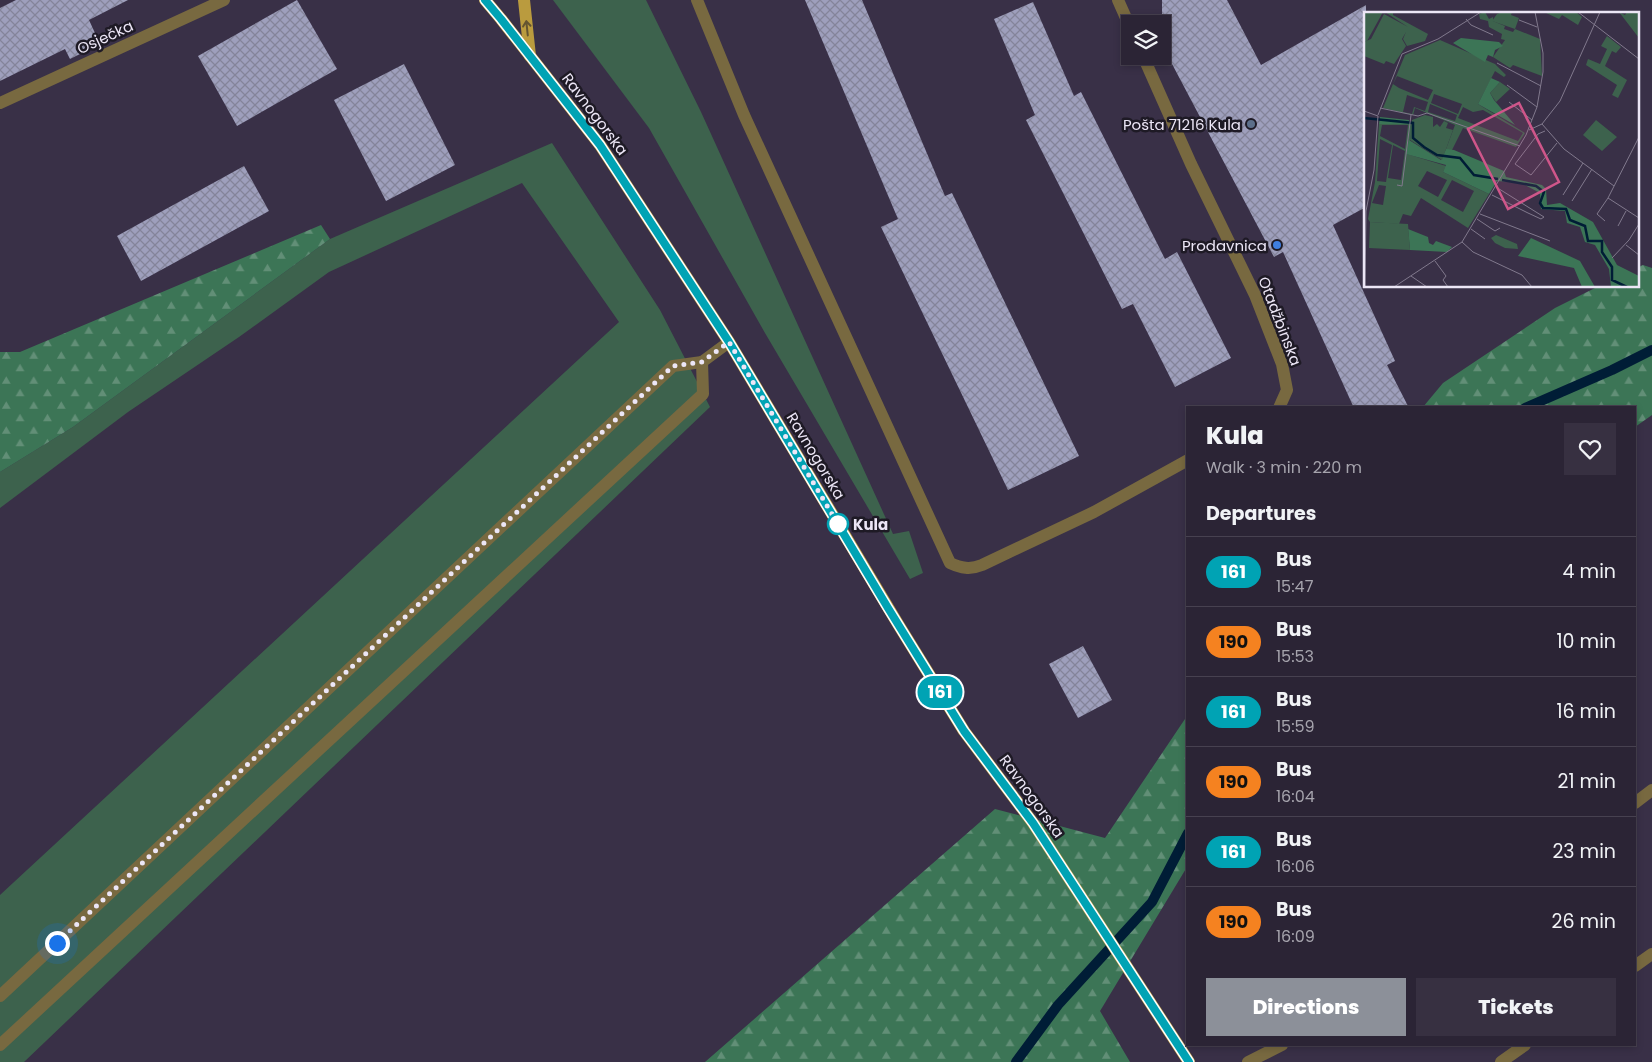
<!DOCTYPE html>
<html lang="en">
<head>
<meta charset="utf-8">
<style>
	:root { --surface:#2b2435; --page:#373041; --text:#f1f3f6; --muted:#a6a4ad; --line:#474150; --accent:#8c9099 }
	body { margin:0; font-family:Poppins,sans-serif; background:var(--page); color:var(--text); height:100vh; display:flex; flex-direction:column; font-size:19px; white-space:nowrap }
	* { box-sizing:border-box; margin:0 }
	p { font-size:16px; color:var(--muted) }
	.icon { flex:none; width:28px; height:28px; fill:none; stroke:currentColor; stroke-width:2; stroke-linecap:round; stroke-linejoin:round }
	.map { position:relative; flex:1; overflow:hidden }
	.drawer { position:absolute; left:1186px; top:406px; width:450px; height:640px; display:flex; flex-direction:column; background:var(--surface); border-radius:0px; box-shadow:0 2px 8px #0003,0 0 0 1px var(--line) }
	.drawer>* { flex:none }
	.badge { padding:0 10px; border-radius:16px; font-size:18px; line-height:32px }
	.controls { position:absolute; left:1121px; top:15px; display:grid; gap:10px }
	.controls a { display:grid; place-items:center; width:50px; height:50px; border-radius:0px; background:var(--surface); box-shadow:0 2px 8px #0003,0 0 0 1px var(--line); font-size:25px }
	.you { position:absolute; width:25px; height:25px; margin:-12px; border:4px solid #fff; border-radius:50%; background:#1a73e8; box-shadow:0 0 0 8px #1a73e833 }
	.map>.badge { position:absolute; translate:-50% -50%; box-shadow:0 0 0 2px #fff }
	h2 { padding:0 20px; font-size:19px; line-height:45px }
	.round { display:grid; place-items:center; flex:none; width:52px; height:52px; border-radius:0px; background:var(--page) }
	.head { display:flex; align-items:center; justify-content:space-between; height:85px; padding:0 20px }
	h1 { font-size:24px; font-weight:800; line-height:38px }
	.action { display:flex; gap:10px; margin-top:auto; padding:10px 20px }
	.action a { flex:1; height:58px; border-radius:0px; background:var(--accent); color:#fff; font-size:20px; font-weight:800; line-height:58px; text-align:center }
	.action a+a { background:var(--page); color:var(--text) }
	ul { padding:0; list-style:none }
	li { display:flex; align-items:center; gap:15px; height:70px; padding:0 20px; border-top:1px solid var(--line) }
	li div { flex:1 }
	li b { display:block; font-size:19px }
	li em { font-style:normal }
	li .badge { min-width:55px; font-weight:700; text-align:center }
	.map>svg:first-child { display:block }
</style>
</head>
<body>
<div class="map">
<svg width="1652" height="1062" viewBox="0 0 1652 1062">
	<defs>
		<pattern id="forest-firs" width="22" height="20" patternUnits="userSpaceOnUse" patternTransform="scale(1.25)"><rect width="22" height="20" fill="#3c7556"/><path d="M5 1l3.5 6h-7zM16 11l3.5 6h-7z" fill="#628f77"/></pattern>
		<pattern id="building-cross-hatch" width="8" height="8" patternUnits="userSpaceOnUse" patternTransform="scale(1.25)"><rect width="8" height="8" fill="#9e9fbc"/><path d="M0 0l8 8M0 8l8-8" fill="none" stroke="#84849a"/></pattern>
	</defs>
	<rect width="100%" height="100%" fill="#393047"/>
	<!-- grass -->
	<g fill="#3d624d">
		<path d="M 553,0 L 646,0 L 701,112 L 893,534 L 909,531 L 923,573 L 910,579 L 765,333 L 649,128 Z"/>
		<path d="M 552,143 L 660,310 L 710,407 L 24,1062 L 0,1062 L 0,895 L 619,322 L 522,183 L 329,272 L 239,337 L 128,412 L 0,508 L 0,472 L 73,427 L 330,239 Z"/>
	</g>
	<!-- forest -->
	<g fill="url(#forest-firs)">
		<path d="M 321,225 L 330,239 L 73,427 L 0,472 L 0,352 L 20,352 Z"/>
		<path d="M 1643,265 L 1652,268 L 1652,415 L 1635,427 L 1635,408 L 1423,407 L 1443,383 L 1555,308 L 1599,286 L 1638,286 L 1638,267 Z"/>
		<path d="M 1187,716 L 1187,867 L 1100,1011 L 1130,1062 L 705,1062 L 995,809 L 1105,838 Z"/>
	</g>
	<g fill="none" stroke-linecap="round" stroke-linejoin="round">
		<!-- stream -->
		<g stroke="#001d36" stroke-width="10">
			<path d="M 1525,408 L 1612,370 L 1652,350"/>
			<path d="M 1016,1062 L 1058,1005 L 1152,902 L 1188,833"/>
		</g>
	</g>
	<!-- building -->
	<g fill="url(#building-cross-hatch)">
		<path d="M 16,0 L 128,0 L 89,20 L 100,44 L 70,59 L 65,49 L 0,81 L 0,8 Z"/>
		<path d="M 297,0 L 337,69 L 237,126 L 198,56 Z"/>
		<path d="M 805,0 L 862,0 L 945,196 L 952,193 L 1079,456 L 1008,490 L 881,227 L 898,219 Z"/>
		<path d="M 1162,0 L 1227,0 L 1261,65 L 1366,5 L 1366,207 L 1333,225 L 1395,361 L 1387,365 L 1409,408 L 1354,408 L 1283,252 L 1274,257 L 1162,45 Z"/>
		<path d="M 1033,2 L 1074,96 L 1081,92 L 1165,259 L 1177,252 L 1231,358 L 1175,387 L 1133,304 L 1122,309 L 1026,120 L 1035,115 L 994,19 Z"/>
		<path d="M 404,64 L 455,165 L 386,201 L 334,100 Z"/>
		<path d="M 244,166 L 269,211 L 141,281 L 117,236 Z"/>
		<path d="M 1083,646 L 1112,700 L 1078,718 L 1049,664 Z"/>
	</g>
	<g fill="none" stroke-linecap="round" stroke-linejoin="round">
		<!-- street -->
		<g stroke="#786940" stroke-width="12">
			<path d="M 697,0 L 744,115 L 950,563 C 961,568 970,570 982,565 L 1094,512 L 1188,460"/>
			<path d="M 1118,0 L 1130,27"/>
			<path d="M 1143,56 L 1191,164 L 1255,295 L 1282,364 L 1287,390 L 1279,408"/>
			<path d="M 0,103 L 224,0"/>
			<path d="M 1635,803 L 1652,790"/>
			<path d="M 1635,966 L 1652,954"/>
			<path d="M 0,996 L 673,366 L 702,362"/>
			<path d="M 0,1045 L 703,394 L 702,362 L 729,342"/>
			<path d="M 1248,1062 L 1282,1045"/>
			<path d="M 1501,1062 L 1525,1045"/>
		</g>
		<!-- primary -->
		<g stroke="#ba9b3e" stroke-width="12">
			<path d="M 485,0 L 501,19 L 600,145 L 729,342 L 898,624 L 964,731 L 1033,823 L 1189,1062"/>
			<path d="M 524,0 L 530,56"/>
		</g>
	</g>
	<!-- one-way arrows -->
	<defs><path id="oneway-shaft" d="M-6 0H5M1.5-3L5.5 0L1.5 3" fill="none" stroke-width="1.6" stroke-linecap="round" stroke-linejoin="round" transform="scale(1.25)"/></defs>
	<use stroke="#645430" href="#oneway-shaft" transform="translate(527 28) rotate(-96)"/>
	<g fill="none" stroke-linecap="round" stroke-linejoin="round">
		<defs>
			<path id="line" d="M 485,0 L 501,19 L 600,145 L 729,342 L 888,608 L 964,731 L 1033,823 L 1189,1062"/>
		</defs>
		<!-- line casing -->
		<use href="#line" stroke="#fff" stroke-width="11"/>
		<!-- line -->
		<use href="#line" stroke="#00a3b4" stroke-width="8"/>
		<!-- walk -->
		<path stroke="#ece6f6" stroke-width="5" stroke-dasharray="0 9" d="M 57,943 L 673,366 L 702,362 L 729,342 L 838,524"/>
	</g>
	<!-- markers -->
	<circle fill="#5c6f8a" stroke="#1e1a25" stroke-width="2" cx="1251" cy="124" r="5"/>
	<circle fill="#3f7fe0" stroke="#1e1a25" stroke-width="2" cx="1277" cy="245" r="5"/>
	<circle fill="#fff" stroke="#00a3b4" stroke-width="2.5" cx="838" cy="524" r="10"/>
	<g text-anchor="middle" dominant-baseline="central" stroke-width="5" stroke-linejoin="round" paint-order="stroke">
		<!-- street labels -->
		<g font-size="15" fill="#ece6f6" stroke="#1e1a25">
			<text transform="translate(105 37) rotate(-25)">Osječka</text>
			<text transform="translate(595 114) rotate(53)">Ravnogorska</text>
			<text transform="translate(1280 321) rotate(69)">Otadžbinska</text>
			<text transform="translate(816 456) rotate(59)">Ravnogorska</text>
			<text transform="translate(1032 796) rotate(54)">Ravnogorska</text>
		</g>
		<!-- poi labels -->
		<g font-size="15" fill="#ece6f6" stroke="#1e1a25" text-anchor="end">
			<text x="1241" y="124">Pošta 71216 Kula</text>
			<text x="1267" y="245">Prodavnica</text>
		</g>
		<!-- stop labels -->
		<g font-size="15" font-weight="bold" fill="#ece6f6" stroke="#1e1a25" text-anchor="start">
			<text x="853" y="524">Kula</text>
		</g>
	</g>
	<!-- overview -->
	<g transform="translate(1364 12)">
		<rect width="275" height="275" fill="#393047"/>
		<path d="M 0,0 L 19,0 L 3,29 L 0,29 ZM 21,0 L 29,0 L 29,3 L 64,22 L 61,29 L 43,34 L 39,27 L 42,20 L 38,27 L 42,34 L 30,52 L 22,49 L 20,52 L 0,44 L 0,30 L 7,27 L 20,2 L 44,15 ZM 121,0 L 125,7 L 129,5 L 129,9 L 141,14 L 140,17 L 149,20 L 151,17 L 176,27 L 178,64 L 149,53 L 146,56 L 129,45 L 141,28 L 137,27 L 138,22 L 125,15 L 124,9 L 116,7 L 115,2 ZM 180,0 L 212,0 L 218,5 L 214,13 L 198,3 L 195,7 ZM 255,0 L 261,3 L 263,0 L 275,0 L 275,26 ZM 243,24 L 257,35 L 252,41 L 248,39 L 241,54 L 263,68 L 254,86 L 248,83 L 253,73 L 222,53 L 224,47 L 236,52 L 243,37 L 237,34 ZM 76,28 L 131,52 L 142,63 L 140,65 L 131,59 L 114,92 L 161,121 L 152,135 L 99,116 L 87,140 L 82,137 L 91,113 L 51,96 L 49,103 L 19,96 L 41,43 ZM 33,64 L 69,78 L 64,88 L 35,76 L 29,72 ZM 70,82 L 98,92 L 94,102 L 67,91 ZM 43,83 L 64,90 L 61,99 L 50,95 L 48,102 L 39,100 ZM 66,92 L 93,103 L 91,109 L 64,100 ZM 99,95 L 109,100 L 119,98 L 159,121 L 154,129 L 94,106 ZM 136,70 L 146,77 L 132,90 L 126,81 ZM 232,108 L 253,125 L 238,139 L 219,123 ZM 43,111 L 49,113 L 43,142 L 82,154 L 79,160 L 125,182 L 104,216 L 57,186 L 47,204 L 39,202 L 35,212 L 6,210 L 4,207 L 11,170 L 15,112 ZM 44,113 L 41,137 L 16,124 L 18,113 ZM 16,127 L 28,133 L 22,170 L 13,169 ZM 29,133 L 41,139 L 37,168 L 24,166 ZM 63,159 L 83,168 L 74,185 L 54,174 ZM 88,168 L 110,179 L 99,200 L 77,188 ZM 15,173 L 22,174 L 19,193 L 8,191 Z" fill="#3d624d" fill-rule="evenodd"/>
		<path d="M 97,26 L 135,30 L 139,34 L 131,38 L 129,45 L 124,43 L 121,50 L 89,31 ZM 127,66 L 136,70 L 126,81 L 130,88 L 151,113 L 114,92 ZM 16,105 L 45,108 L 45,112 L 15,112 ZM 45,128 L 77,148 L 82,137 L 90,138 L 140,159 L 142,165 L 178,173 L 182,177 L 183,193 L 196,191 L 229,210 L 253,253 L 275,264 L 275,275 L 247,275 L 245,257 L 231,233 L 221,230 L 216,215 L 203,211 L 201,199 L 177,197 L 176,181 L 157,171 L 133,169 L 125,182 L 79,160 L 82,153 L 42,142 ZM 44,217 L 64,225 L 65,231 L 69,233 L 72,229 L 88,235 L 83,240 L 46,238 ZM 167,226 L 216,249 L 231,275 L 218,275 L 210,256 L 154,244 Z" fill="#3c7556"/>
		<path d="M 6,210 L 44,212 L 46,238 L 5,236 ZM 132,223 L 153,232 L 154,237 L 141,236 L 131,231 L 127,226 Z" fill="#3d624d"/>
		<path d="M 138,0 L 148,0 L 147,3 L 155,6 L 151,17 L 128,9 L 133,2 ZM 61,103 L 69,105 L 69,115 L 73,112 L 76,115 L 80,109 L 84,111 L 82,116 L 89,118 L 78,148 L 46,128 L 48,108 Z" fill="#3d624d"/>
		<path fill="none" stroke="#001d36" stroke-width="2.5" d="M 0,106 L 49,111 L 49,126 L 60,135 L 73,143 L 96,146 L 110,163 L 134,167M 138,168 L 172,174 L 180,180 L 176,191 L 179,196 L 202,197 L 206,208 L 221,214 L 224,229 L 238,229 L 238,240 L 248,255 L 248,268 L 263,275"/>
		<path fill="none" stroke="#81798d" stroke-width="1" d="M 214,0 L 275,47M 102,7 L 107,13 L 129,23M 155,8 L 173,15M 133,51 L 177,74M 143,73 L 173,95M 145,90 L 168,108M 16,96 L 54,104 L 63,101 L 156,134M 0,99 L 14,104 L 10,158 L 2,199 L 1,275M 14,103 L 38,42 L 74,27 L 117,0M 178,112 L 200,137 L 250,174M 165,118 L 178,112 L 196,89 L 236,0M 181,119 L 174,122 L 151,152 L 167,163 L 193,131M 275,125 L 244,186 L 275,206M 33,173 L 38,174 L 47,103M 128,183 L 164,201 L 177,207 L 180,205 L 132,175M 199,183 L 219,151M 208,189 L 228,157M 116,202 L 186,229M 113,207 L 131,219 L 136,216M 241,209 L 233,202 L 244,186M 254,214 L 262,199M 107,217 L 121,227M 98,230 L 109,240 L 158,263 L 168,275M 262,233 L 275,243M 248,246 L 265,228 L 275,212M 71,249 L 82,264 L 79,268 L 84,275M 47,264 L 63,275M 30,275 L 98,230 L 162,123 L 173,95 L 179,60 L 179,41 L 171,0"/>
		<path fill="#cf568a" fill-opacity="0.15" stroke="#cf568a" stroke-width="2.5" d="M 155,91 L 195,170 L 144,197 L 104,117 Z"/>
		<rect width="275" height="275" fill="none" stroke="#ece6f6" stroke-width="2.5"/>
	</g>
</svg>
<div class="controls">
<a><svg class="icon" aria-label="layers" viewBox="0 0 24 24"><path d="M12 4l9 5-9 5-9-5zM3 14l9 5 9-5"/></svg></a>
</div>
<div class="you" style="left:57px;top:943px"></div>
<b class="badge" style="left:940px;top:692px;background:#00a3b4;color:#fff">161</b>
<section class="drawer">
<div class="head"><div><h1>Kula</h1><p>Walk · 3 min · 220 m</p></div><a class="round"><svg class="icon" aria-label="heart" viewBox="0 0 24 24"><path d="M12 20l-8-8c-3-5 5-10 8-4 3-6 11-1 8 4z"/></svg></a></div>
<h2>Departures</h2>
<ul>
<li><span class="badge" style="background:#00a3b4;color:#fff">161</span><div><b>Bus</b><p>15:47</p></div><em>4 min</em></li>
<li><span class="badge" style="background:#f58220;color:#111">190</span><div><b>Bus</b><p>15:53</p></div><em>10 min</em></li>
<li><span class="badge" style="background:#00a3b4;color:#fff">161</span><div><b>Bus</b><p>15:59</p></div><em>16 min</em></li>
<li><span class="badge" style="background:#f58220;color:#111">190</span><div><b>Bus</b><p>16:04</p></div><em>21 min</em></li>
<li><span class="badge" style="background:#00a3b4;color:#fff">161</span><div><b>Bus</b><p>16:06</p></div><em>23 min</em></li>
<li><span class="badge" style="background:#f58220;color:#111">190</span><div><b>Bus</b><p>16:09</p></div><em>26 min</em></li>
</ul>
<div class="action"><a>Directions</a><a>Tickets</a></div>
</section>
</div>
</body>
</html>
